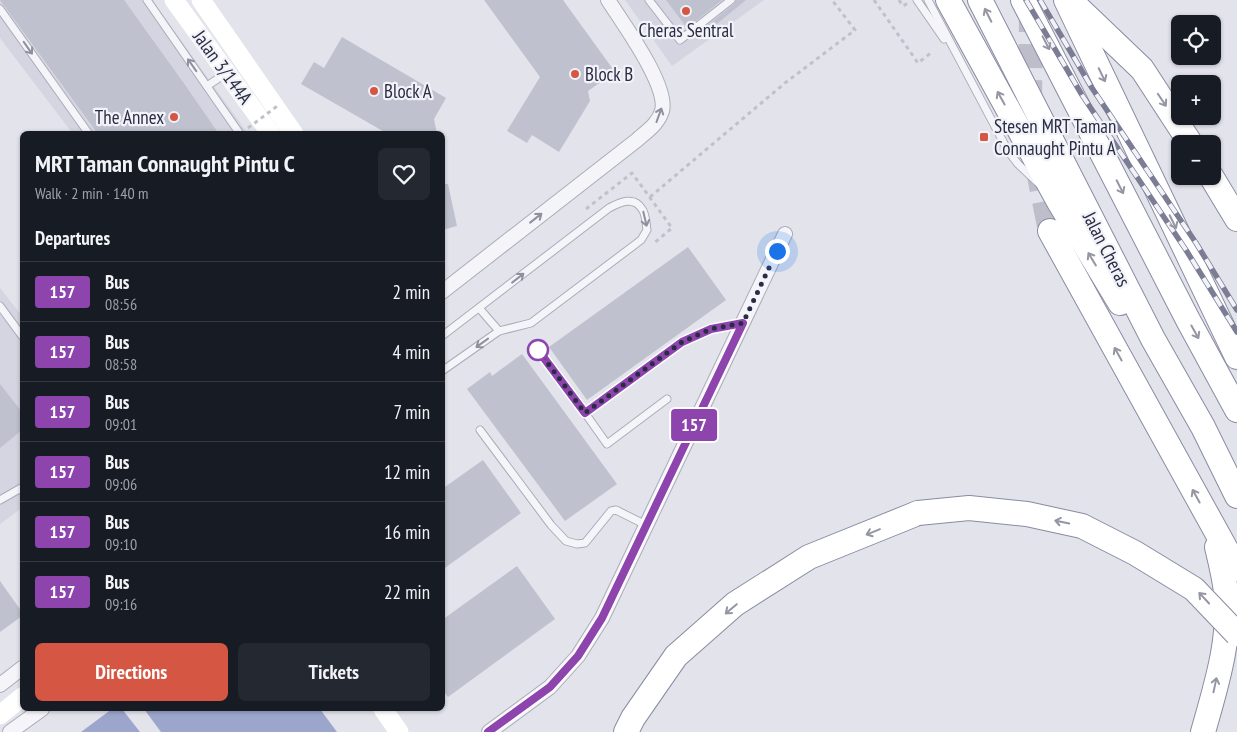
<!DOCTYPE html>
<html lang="en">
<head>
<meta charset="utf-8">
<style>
	:root { --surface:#171b24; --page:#242831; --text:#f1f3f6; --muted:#9ea1a6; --line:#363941; --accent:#d45643 }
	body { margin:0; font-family:"PT Sans Narrow",sans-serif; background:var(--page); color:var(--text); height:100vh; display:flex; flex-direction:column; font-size:19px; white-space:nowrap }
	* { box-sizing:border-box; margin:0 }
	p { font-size:16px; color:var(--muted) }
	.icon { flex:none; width:28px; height:28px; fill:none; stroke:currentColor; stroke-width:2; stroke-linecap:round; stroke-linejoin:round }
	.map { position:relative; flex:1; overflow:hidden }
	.panel { position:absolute; left:20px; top:131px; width:425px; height:580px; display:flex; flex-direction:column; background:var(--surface); border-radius:8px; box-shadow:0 1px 4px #0004 }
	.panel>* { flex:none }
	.badge { padding:0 10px; border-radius:4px; font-size:18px; line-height:32px }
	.controls { position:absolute; left:1171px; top:15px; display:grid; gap:10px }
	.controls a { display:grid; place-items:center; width:50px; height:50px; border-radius:8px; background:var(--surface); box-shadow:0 1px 4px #0004; font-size:25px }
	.you { position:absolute; width:25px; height:25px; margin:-12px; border:4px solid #fff; border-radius:50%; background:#1a73e8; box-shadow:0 0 0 8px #1a73e833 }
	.map>.badge { position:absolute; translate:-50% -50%; box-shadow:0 0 0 2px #fff }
	h2 { padding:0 15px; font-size:19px; line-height:45px }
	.round { display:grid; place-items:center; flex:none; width:52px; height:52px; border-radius:8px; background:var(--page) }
	.overview { display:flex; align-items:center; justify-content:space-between; height:85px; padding:0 15px }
	h1 { font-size:24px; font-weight:700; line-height:38px }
	.primary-button { display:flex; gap:10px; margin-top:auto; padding:10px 15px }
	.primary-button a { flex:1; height:58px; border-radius:8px; background:var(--accent); color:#fff; font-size:20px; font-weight:700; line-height:58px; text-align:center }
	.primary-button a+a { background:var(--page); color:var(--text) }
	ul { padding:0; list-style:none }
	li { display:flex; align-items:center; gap:15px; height:60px; padding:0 15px; border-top:1px solid var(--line) }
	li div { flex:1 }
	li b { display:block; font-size:19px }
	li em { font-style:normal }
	li .badge { min-width:55px; font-weight:700; text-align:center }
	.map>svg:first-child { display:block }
</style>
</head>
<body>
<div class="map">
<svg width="1237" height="732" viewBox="0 0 1237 732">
	<rect width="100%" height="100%" fill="#e2e3eb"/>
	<!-- built -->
	<g fill="#d4d5e0">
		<path d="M 0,0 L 152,0 L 248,134 L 73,134 L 0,38 Z"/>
		<path d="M 625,0 L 764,0 L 672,66 Z"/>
		<path d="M 0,288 L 22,316 L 22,514 L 19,510 L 0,524 Z"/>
	</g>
	<!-- water -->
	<g fill="#9ca6cc">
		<path d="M 112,709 L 122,709 L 140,732 L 81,732 Z"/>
		<path d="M 144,709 L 320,709 L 337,732 L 161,732 Z"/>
	</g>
	<!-- building -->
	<g fill="#bfc1ce">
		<path d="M 0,0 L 124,0 L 183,82 L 219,134 L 98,134 Z"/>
		<path d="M 484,0 L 563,0 L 615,72 L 588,91 L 590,101 L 559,152 L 532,135 L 527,143 L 507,131 L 540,77 Z"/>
		<path d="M 666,0 L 722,0 L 687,28 Z"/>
		<path d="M 736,0 L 746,0 L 697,40 L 694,36 L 734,4 Z"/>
		<path d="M 342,37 L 446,98 L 434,119 L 437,134 L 388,134 L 301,84 L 314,62 L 324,68 Z"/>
		<path d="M 442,184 L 448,184 L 457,226 L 442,230 Z"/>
		<path d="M 688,247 L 726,300 L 587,400 L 549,347 Z"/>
		<path d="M 522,354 L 617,484 L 565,521 L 467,389 L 490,372 L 492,376 Z"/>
		<path d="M 0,384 L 22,412 L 22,430 L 0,448 Z"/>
		<path d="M 483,460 L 521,513 L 442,570 L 442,489 Z"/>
		<path d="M 517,566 L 555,619 L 448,697 L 442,689 L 442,620 Z"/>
		<path d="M 0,581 L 22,612 L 22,616 L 0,632 Z"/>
	</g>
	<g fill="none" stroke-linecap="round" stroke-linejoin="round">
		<!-- highway-tunnel -->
		<g stroke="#bdbeca" stroke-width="24" stroke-dasharray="24 12" stroke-linecap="butt">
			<path d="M 1030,104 L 1031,10"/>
			<path d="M 1037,166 L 1050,231"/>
		</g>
		<defs>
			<g id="lane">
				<path d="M 147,0 L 240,134"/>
				<path d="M 649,0 L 680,40 L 731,0"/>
				<path d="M 917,0 L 944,39"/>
				<path d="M 928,0 L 1008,151 L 1018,164 L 1038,183"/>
				<path d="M 0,9 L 89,134"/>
				<path d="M 207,86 L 225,74"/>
				<path d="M 0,306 L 22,336"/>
				<path d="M 479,308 L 499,331"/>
				<path d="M 442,336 L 609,208 C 619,203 634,195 642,209 C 646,214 646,224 647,230 L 641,240 L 531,323 L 499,331 L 442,371"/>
				<path d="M 538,350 L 585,413"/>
				<path d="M 667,399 L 607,444 L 585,413 L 682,342 L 711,329 L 742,323"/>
				<path d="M 480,430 L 551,525 L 566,541 L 577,544 L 585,543 L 611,511 L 616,510 L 646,525"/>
				<path d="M 0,500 L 21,488 L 22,491"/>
			</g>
			<g id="street">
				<path d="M 442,292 L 637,140 C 647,131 658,124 662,111 C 669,86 622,22 608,0"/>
				<path d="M 0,685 L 22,668"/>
				<path d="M 10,732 L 42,709"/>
				<path d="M 489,732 L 550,687 L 578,656 L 602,618 L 785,234"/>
			</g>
			<g id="highway">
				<path d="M 948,0 L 1059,202 L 1120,303"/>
				<path d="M 980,0 L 1153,339 L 1203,427 L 1237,496"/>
				<path d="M 1023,0 L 1188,320 L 1237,410"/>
				<path d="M 1066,0 L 1237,357"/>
				<path d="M 1073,3 L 1142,69 L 1191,144"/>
				<path d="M 1211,176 L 1237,219"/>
				<path d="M 1050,231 L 1237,569"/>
				<path d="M 626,732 L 633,718 L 676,656 L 735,604 L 809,557 L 918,513"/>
				<path d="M 1203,732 C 1216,686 1233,634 1225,585 C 1223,572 1220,560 1217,547"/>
			</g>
		</defs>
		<!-- lane casing -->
		<use href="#lane" stroke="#aaacb9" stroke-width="9"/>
		<!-- street casing -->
		<use href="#street" stroke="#aaacb9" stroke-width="16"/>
		<!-- highway casing -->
		<use href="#highway" stroke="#898ca2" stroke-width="26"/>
		<!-- path -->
		<g stroke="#c0c1ca" stroke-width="3" stroke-dasharray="4 4" stroke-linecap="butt">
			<path d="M 874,0 L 918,63 L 932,52"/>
			<path d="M 899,0 L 903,6 L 908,3"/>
			<path d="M 650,197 L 785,83 L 855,30 L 832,0"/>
			<path d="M 586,209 L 632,173 L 672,228 L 653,244"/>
		</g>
		<!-- lane -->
		<use href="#lane" stroke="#f5f5f9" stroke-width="7"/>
		<!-- street -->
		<use href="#street" stroke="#f5f5f9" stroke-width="14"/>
		<!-- secondary -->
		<g stroke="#fff" stroke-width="19">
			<path d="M 174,0 L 271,134"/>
			<path d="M 201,0 L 294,134"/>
			<path d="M 383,709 L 399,732"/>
			<path d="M 0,715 L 22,697"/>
		</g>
		<!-- highway -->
		<use href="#highway" stroke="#fff" stroke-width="24"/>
		<defs>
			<g id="rail">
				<path d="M 1026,0 L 1082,95 L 1186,250 L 1237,332"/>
				<path d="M 1040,0 L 1092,88 L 1196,243 L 1237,310"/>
			</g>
		</defs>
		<!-- rail casing -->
		<use href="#rail" stroke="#7b7d95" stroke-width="5.5"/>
		<!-- rail -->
		<use href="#rail" stroke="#f2f3f8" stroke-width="4" stroke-dasharray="11" stroke-linecap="butt"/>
		<defs>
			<path id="highway-bridge" d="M 918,513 L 969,508 L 1027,514 L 1082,526 L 1135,553 L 1194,589 L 1237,634"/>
		</defs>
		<!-- highway-bridge casing -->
		<use href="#highway-bridge" stroke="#898ca2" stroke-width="26" stroke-linecap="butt"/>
		<!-- path-bridge -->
		<path stroke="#c0c1ca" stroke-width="3" stroke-dasharray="4 4" stroke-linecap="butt" d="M 248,128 L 280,104"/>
		<!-- highway-bridge -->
		<use href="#highway-bridge" stroke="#fff" stroke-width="24"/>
	</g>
	<!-- one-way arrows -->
	<defs><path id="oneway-shaft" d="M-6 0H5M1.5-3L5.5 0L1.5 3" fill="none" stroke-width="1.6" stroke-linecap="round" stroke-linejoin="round" transform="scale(1.25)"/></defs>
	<g stroke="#9496a2">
		<use href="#oneway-shaft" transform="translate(988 15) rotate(-117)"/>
		<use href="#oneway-shaft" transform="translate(1046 43) rotate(62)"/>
		<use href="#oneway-shaft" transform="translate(1102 75) rotate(64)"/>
		<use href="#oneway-shaft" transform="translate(1001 98) rotate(-119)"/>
		<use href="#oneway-shaft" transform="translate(1162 100) rotate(56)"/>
		<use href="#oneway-shaft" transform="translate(1120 187) rotate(63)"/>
		<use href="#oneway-shaft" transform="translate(1173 222) rotate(64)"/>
		<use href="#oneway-shaft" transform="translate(1092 259) rotate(-121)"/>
		<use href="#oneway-shaft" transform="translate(1195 332) rotate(61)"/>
		<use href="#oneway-shaft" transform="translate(1118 354) rotate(-119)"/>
		<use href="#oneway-shaft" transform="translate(1196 496) rotate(-119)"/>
		<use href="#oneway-shaft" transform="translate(1062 522) rotate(-168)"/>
		<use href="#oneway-shaft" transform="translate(873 532) rotate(158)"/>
		<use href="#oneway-shaft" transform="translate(1204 598) rotate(-133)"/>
		<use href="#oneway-shaft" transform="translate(731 609) rotate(140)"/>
		<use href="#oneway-shaft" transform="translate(1215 685) rotate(-78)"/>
	</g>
	<g stroke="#8f909e">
		<use href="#oneway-shaft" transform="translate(28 48) rotate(55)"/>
		<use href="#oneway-shaft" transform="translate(192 65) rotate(-125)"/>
		<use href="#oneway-shaft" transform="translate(659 115) rotate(-70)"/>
		<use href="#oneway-shaft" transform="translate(536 218) rotate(-38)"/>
		<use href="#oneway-shaft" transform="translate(645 219) rotate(77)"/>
		<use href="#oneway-shaft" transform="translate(518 278) rotate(-38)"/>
		<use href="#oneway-shaft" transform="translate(482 343) rotate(144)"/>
	</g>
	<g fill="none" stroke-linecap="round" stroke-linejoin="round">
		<defs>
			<path id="line" d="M 488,732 L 550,687 L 578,656 L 602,618 L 743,323 L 711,329 L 682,342 L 585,413 L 538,350"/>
		</defs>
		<!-- line casing -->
		<use href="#line" stroke="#fff" stroke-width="11"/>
		<!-- line -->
		<use href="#line" stroke="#8e44ad" stroke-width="8"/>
		<!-- walk -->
		<path stroke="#292c44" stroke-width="5" stroke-dasharray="0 9" d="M 538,350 L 585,413 L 682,342 L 711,329 L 743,323 L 777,251"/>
	</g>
	<!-- markers -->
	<g fill="#d45643" stroke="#f2f3f8" stroke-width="2">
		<circle cx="686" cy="11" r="5"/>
		<circle cx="575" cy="74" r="5"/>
		<circle cx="374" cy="91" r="5"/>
		<circle cx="174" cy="117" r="5"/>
		<rect x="979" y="132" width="10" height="10" rx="2.5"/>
	</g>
	<circle fill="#fff" stroke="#8e44ad" stroke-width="2.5" cx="538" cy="350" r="10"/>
	<g text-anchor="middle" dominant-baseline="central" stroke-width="4.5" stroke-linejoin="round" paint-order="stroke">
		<!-- poi labels -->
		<g font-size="19" fill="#292c44" stroke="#f2f3f8" text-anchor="start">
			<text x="686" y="30" text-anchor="middle">Cheras Sentral</text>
			<text x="585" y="74">Block B</text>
			<text x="384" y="91">Block A</text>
			<text x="164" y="117" text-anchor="end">The Annex</text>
			<text x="994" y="126">Stesen MRT Taman<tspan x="994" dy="22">Connaught Pintu A</tspan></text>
		</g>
		<!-- street labels -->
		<g font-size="19" fill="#292c44" stroke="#f2f3f8">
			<text transform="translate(223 67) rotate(54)">Jalan 3/144A</text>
			<text transform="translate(1107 249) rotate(63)">Jalan Cheras</text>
		</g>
	</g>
</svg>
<div class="controls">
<a><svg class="icon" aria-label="locate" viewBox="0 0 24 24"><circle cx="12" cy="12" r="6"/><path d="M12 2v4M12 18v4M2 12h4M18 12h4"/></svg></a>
<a>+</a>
<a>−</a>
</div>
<div class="you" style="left:777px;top:251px"></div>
<b class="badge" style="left:694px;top:425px;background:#8e44ad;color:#fff">157</b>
<section class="panel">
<div class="overview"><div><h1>MRT Taman Connaught Pintu C</h1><p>Walk · 2 min · 140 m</p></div><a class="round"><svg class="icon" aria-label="heart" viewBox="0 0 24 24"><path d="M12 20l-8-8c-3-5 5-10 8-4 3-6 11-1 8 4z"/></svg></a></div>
<h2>Departures</h2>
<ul>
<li><span class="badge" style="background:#8e44ad;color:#fff">157</span><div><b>Bus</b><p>08:56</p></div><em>2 min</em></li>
<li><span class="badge" style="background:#8e44ad;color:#fff">157</span><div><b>Bus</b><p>08:58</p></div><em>4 min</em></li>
<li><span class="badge" style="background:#8e44ad;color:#fff">157</span><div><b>Bus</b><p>09:01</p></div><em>7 min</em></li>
<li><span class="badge" style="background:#8e44ad;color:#fff">157</span><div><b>Bus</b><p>09:06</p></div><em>12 min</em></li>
<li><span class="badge" style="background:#8e44ad;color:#fff">157</span><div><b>Bus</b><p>09:10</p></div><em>16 min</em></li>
<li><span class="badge" style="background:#8e44ad;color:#fff">157</span><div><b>Bus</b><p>09:16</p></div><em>22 min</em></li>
</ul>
<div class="primary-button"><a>Directions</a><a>Tickets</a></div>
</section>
</div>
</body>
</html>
